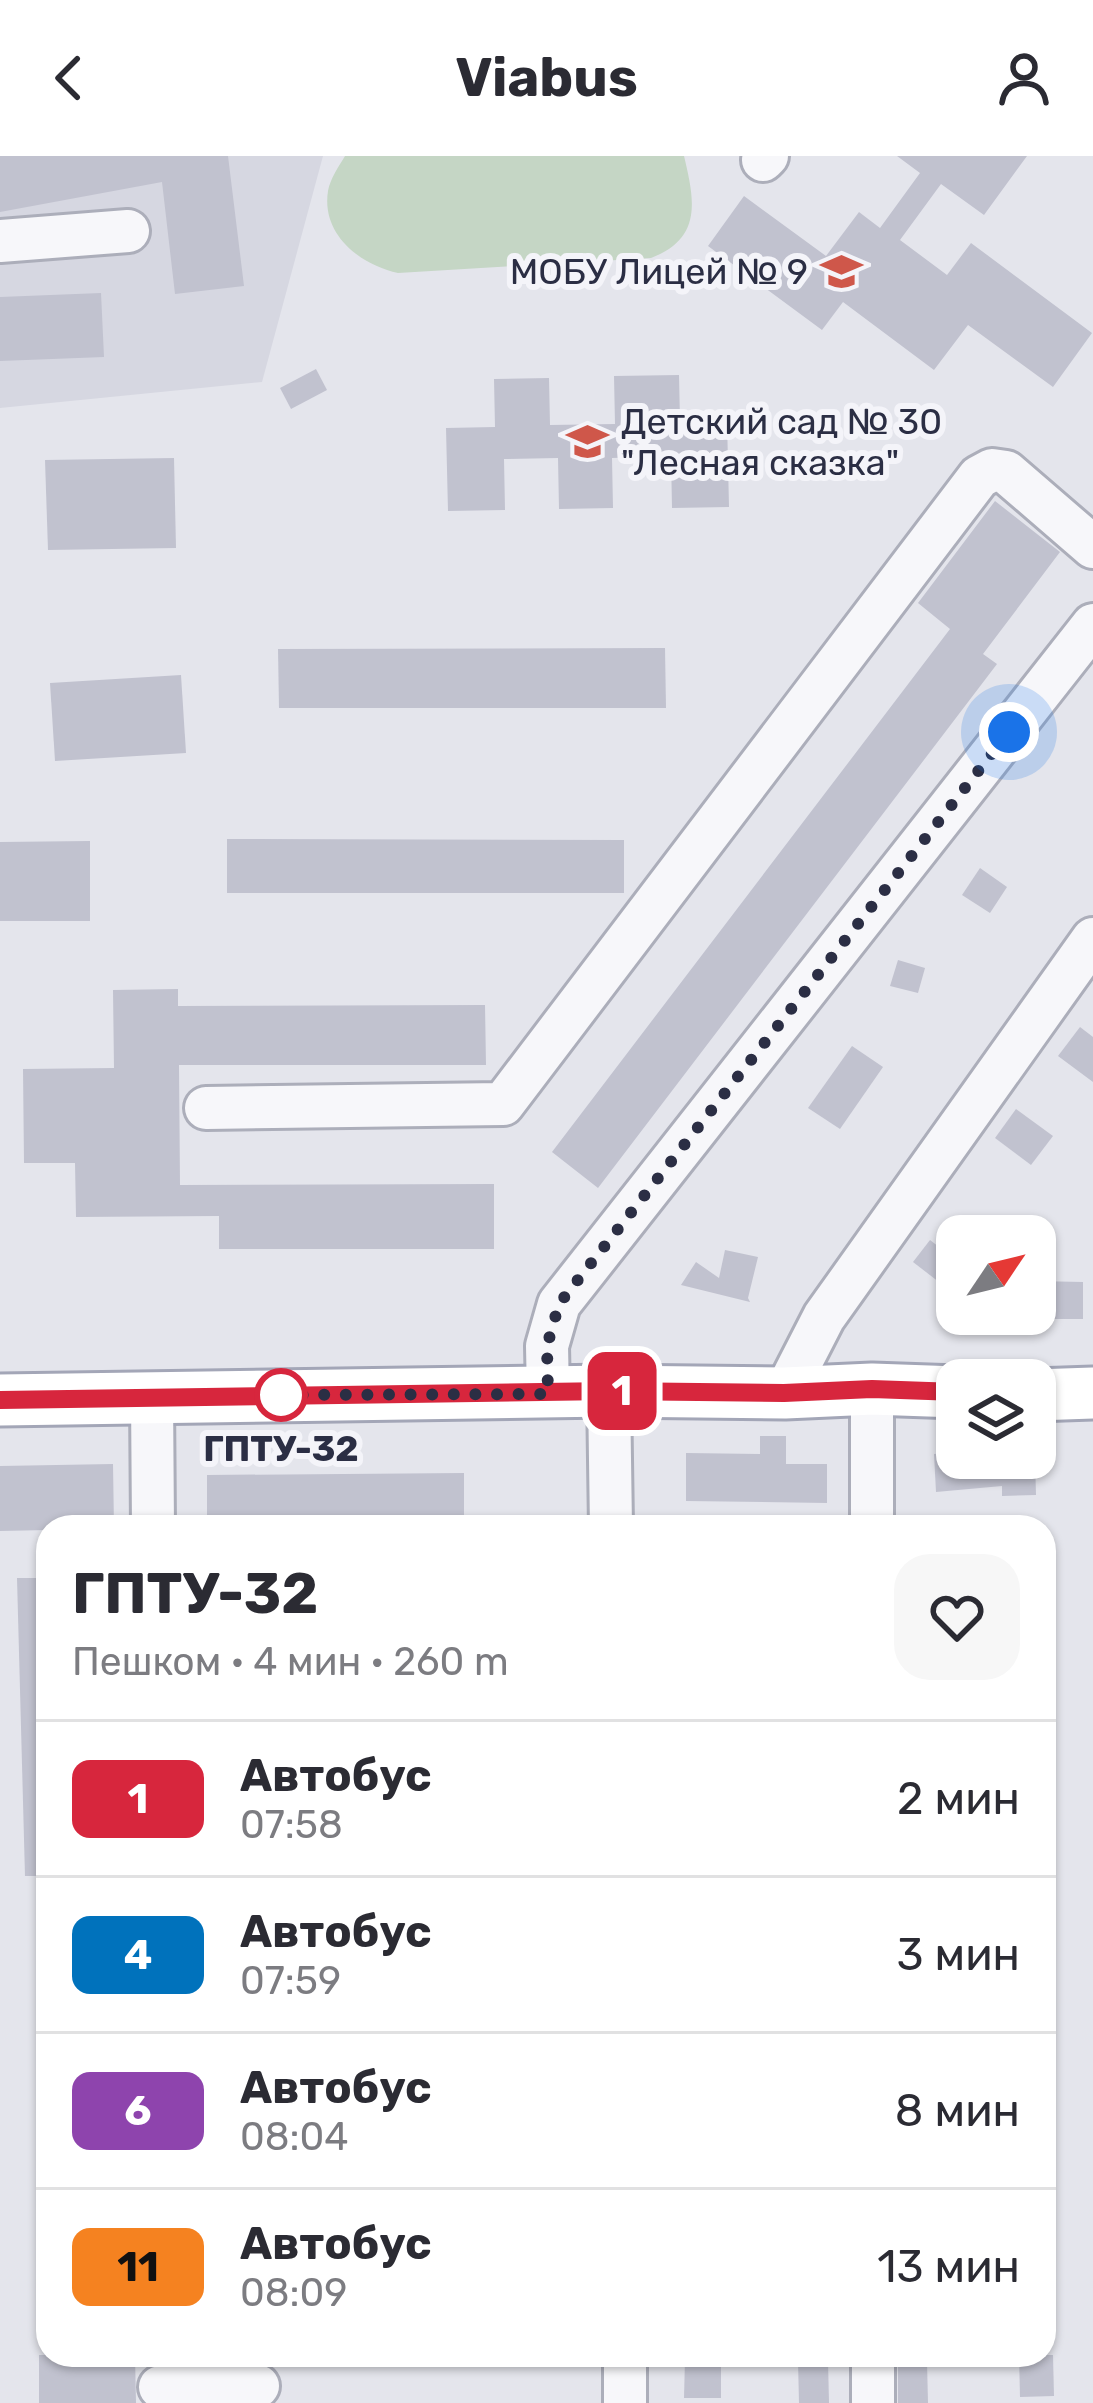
<!DOCTYPE html>
<html lang="ru">
<head>
<meta charset="utf-8">
<style>
	:root { --surface:#fff; --page:#f7f7f7; --text:#2b2b33; --muted:#7c7c81; --line:#e1e1e2 }
	body { margin:0; font-family:Rubik,sans-serif; background:var(--page); color:var(--text); height:100vh; display:flex; flex-direction:column; font-size:45px; white-space:nowrap }
	* { box-sizing:border-box; margin:0 }
	p { font-size:39px; color:var(--muted) }
	.icon { flex:none; width:66px; height:66px; fill:none; stroke:currentColor; stroke-width:2; stroke-linecap:round; stroke-linejoin:round }
	.map { position:relative; flex:1; overflow:hidden }
	.panel { position:absolute; left:36px; top:1359px; width:1020px; height:852px; display:flex; flex-direction:column; background:var(--surface); border-radius:36px; box-shadow:0 3px 9px #0004 }
	.panel>* { flex:none }
	.badge { padding:0 24px; border-radius:18px; font-size:42px; line-height:78px }
	.needle { width:78px; rotate:55deg }
	.fabs { position:absolute; left:936px; top:1059px; display:grid; gap:24px }
	.fabs a { display:grid; place-items:center; width:120px; height:120px; border-radius:24px; background:var(--surface); box-shadow:0 3px 9px #0004; font-size:60px }
	.you { position:absolute; width:60px; height:60px; margin:-30px; border:9px solid #fff; border-radius:50%; background:#1a73e8; box-shadow:0 0 0 18px #1a73e833 }
	.map>.badge { position:absolute; translate:-50% -50%; box-shadow:0 0 0 6px #fff }
	.round { display:grid; place-items:center; flex:none; width:126px; height:126px; border-radius:36px; background:var(--page) }
	.head { display:flex; align-items:center; justify-content:space-between; height:204px; padding:0 36px }
	h1 { font-size:57px; font-weight:700; line-height:90px }
	ul { padding:0; list-style:none }
	li { display:flex; align-items:center; gap:36px; height:156px; padding:0 36px; border-top:3px solid var(--line) }
	li div { flex:1 }
	li b { display:block; font-size:45px }
	li em { font-style:normal }
	li .badge { min-width:132px; font-weight:700; text-align:center }
	header { display:flex; justify-content:space-between; align-items:center; height:156px; padding:0 36px; background:var(--surface); font-size:54px; font-weight:700 }
	.map>svg:first-child { display:block }
</style>
</head>
<body>
<header><svg class="icon" aria-label="back" viewBox="0 0 24 24"><path d="M15 5l-7 7 7 7"/></svg>Viabus<svg class="icon" aria-label="person" viewBox="0 0 24 24"><circle cx="12" cy="8" r="4"/><path d="M4 21q1-7 8-7t8 7"/></svg></header>
<div class="map">
<svg width="1093" height="2247" viewBox="0 0 1093 2247">
	<rect width="100%" height="100%" fill="#e4e5ec"/>
	<!-- built -->
	<path fill="#d6d7e1" d="M 0,0 L 323,0 L 262,226 L 0,252 Z"/>
	<!-- green -->
	<path fill="#c5d6c5" d="M 345,0 L 684,0 C 695,46 702,82 651,102 L 398,117 C 361,109 321,79 328,35 C 330,23 339,10 345,0 Z"/>
	<!-- building -->
	<g fill="#c1c2cf">
		<path d="M 0,0 L 228,0 L 244,130 L 175,138 L 162,26 L 0,56 Z"/>
		<path d="M 897,0 L 1027,0 L 984,59 L 941,28 L 900,84 L 947,119 L 971,87 L 1092,177 L 1053,231 L 968,169 L 934,214 L 843,146 L 822,174 L 708,90 L 744,40 L 826,100 L 859,56 L 880,72 L 920,17 Z"/>
		<path d="M 101,137 L 104,201 L 0,205 L 0,141 Z"/>
		<path d="M 316,213 L 327,234 L 291,253 L 280,232 Z"/>
		<path d="M 679,219 L 680,265 L 727,264 L 729,351 L 672,352 L 671,300 L 612,302 L 613,352 L 559,353 L 558,302 L 504,303 L 505,354 L 448,355 L 446,272 L 495,271 L 494,223 L 549,222 L 550,269 L 615,268 L 614,220 Z"/>
		<path d="M 174,302 L 176,392 L 48,394 L 45,304 Z"/>
		<path d="M 995,345 L 1060,396 L 983,498 L 997,508 L 598,1032 L 552,996 L 950,473 L 918,447 Z"/>
		<path d="M 665,492 L 666,552 L 279,552 L 278,493 Z"/>
		<path d="M 181,519 L 186,597 L 55,605 L 50,527 Z"/>
		<path d="M 227,683 L 624,684 L 624,737 L 227,737 Z"/>
		<path d="M 90,685 L 90,765 L 0,765 L 0,686 Z"/>
		<path d="M 980,712 L 1007,731 L 990,757 L 962,739 Z"/>
		<path d="M 898,804 L 925,812 L 918,837 L 890,830 Z"/>
		<path d="M 178,833 L 178,850 L 485,849 L 486,909 L 179,909 L 180,1029 L 494,1028 L 494,1093 L 219,1093 L 219,1060 L 76,1061 L 75,1007 L 24,1007 L 23,913 L 114,912 L 113,834 Z"/>
		<path d="M 1080,871 L 1093,881 L 1093,926 L 1058,900 Z"/>
		<path d="M 852,890 L 883,911 L 840,973 L 808,952 Z"/>
		<path d="M 1016,953 L 1053,980 L 1031,1009 L 995,982 Z"/>
		<path d="M 930,1084 L 957,1105 L 957,1140 L 913,1106 Z"/>
		<path d="M 725,1094 L 758,1101 L 748,1142 L 750,1146 L 681,1129 L 696,1106 L 719,1122 Z"/>
		<path d="M 1035,1125 L 1083,1126 L 1083,1163 L 1035,1163 Z"/>
		<path d="M 760,1280 L 786,1280 L 786,1308 L 827,1308 L 827,1347 L 686,1345 L 686,1297 L 760,1298 Z"/>
		<path d="M 957,1296 L 957,1302 L 1035,1302 L 1036,1339 L 1002,1340 L 1002,1330 L 936,1336 L 934,1298 Z"/>
		<path d="M 113,1308 L 114,1371 L 48,1371 L 48,1374 L 0,1375 L 0,1310 Z"/>
		<path d="M 464,1317 L 464,1371 L 207,1371 L 207,1319 Z"/>
		<path d="M 17,1422 L 48,1422 L 48,1720 L 25,1720 Z"/>
		<path d="M 39,2199 L 135,2199 L 136,2247 L 39,2247 Z"/>
		<path d="M 209,2199 L 266,2199 L 266,2206 L 209,2205 Z"/>
		<path d="M 1019,2199 L 1053,2199 L 1054,2240 L 1020,2241 Z"/>
		<path d="M 685,2203 L 721,2203 L 721,2242 L 684,2242 Z"/>
		<path d="M 828,2204 L 829,2247 L 799,2247 L 798,2205 Z"/>
		<path d="M 927,2205 L 928,2247 L 898,2247 L 898,2206 Z"/>
	</g>
	<g fill="none" stroke-linecap="round" stroke-linejoin="round">
		<defs>
			<g id="minor">
				<path d="M 763,4 L 767,0"/>
				<path d="M 0,85 L 128,75"/>
				<path d="M 206,952 L 503,948 L 979,321 L 992,314 L 1006,316 L 1093,391"/>
				<path d="M 872,1233 L 872,1371"/>
				<path d="M 609,1235 L 611,1371"/>
				<path d="M 785,1237 L 824,1161 L 1093,783"/>
				<path d="M 548,1238 L 547,1190 L 559,1148 L 1093,469"/>
				<path d="M 152,1240 L 153,1371"/>
				<path d="M 625,2199 L 625,2247"/>
				<path d="M 873,2199 L 873,2247"/>
				<path d="M 160,2231 L 258,2230"/>
			</g>
			<g id="major">
				<path d="M 1035,1239 L 1093,1237"/>
				<path d="M 0,1244 L 609,1235 L 785,1237 L 872,1233 L 957,1236"/>
			</g>
		</defs>
		<!-- minor casing -->
		<use href="#minor" stroke="#acaeba" stroke-width="48"/>
		<!-- major casing -->
		<use href="#major" stroke="#a3a6b7" stroke-width="57"/>
		<!-- minor -->
		<use href="#minor" stroke="#f7f7fa" stroke-width="42"/>
		<!-- major -->
		<use href="#major" stroke="#fff" stroke-width="51"/>
	</g>
	<g fill="none" stroke-linecap="round" stroke-linejoin="round">
		<defs>
			<path id="line" d="M 0,1244 L 610,1235 L 784,1237 L 872,1233 L 957,1236"/>
		</defs>
		<!-- line casing -->
		<use href="#line" stroke="#fff" stroke-width="27"/>
		<!-- line -->
		<use href="#line" stroke="#d7263d" stroke-width="18"/>
		<!-- walk -->
		<path stroke="#2b2e44" stroke-width="12" stroke-dasharray="0 21.6" d="M 281,1239 L 548,1238 L 547,1190 L 559,1148 L 1009,576"/>
	</g>
	<!-- icons -->
	<defs>
		<symbol id="school-bare" viewBox="-9 -9 18 18"><path d="M0-5L7-2L0 1L-7-2ZM-4 1L0 2.5L4 1V4Q0 6-4 4Z" fill="#cf574a" stroke="#f4f4f9" stroke-width="2.5" paint-order="stroke"/></symbol>
	</defs>
	<g fill-rule="evenodd">
		<use href="#school-bare" x="812" y="86" width="59" height="59"/>
		<use href="#school-bare" x="558" y="256" width="59" height="59"/>
	</g>
	<!-- markers -->
	<circle fill="#fff" stroke="#d7263d" stroke-width="6" cx="281" cy="1239" r="24"/>
	<g text-anchor="middle" dominant-baseline="central" stroke-width="12" stroke-linejoin="round" paint-order="stroke">
		<!-- poi labels -->
		<g font-size="36" fill="#2b2e44" stroke="#f4f4f9" text-anchor="end">
			<text x="808" y="115">МОБУ Лицей № 9</text>
			<text x="621" y="265" text-anchor="start">Детский сад № 30<tspan x="621" dy="41">"Лесная сказка"</tspan></text>
		</g>
		<!-- stop labels -->
		<g font-size="36" font-weight="bold" fill="#2b2e44" stroke="#f4f4f9">
			<text x="281" y="1292">ГПТУ-32</text>
		</g>
	</g>
</svg>
<div class="fabs">
<a><svg class="needle" viewBox="-14 -14 28 28"><path d="M0-13l5 13h-10z" fill="#e53935"/><path d="M0 13l5-13h-10z" fill="#7c7c81"/></svg></a>
<a><svg class="icon" aria-label="layers" viewBox="0 0 24 24"><path d="M12 4l9 5-9 5-9-5zM3 14l9 5 9-5"/></svg></a>
</div>
<div class="you" style="left:1009px;top:576px"></div>
<b class="badge" style="left:622px;top:1235px;background:#d7263d;color:#fff">1</b>
<section class="panel">
<div class="head"><div><h1>ГПТУ-32</h1><p>Пешком · 4 мин · 260 m</p></div><a class="round"><svg class="icon" aria-label="heart" viewBox="0 0 24 24"><path d="M12 20l-8-8c-3-5 5-10 8-4 3-6 11-1 8 4z"/></svg></a></div>
<ul>
<li><span class="badge" style="background:#d7263d;color:#fff">1</span><div><b>Автобус</b><p>07:58</p></div><em>2 мин</em></li>
<li><span class="badge" style="background:#0072bc;color:#fff">4</span><div><b>Автобус</b><p>07:59</p></div><em>3 мин</em></li>
<li><span class="badge" style="background:#8e44ad;color:#fff">6</span><div><b>Автобус</b><p>08:04</p></div><em>8 мин</em></li>
<li><span class="badge" style="background:#f58220;color:#111">11</span><div><b>Автобус</b><p>08:09</p></div><em>13 мин</em></li>
</ul>
</section>
</div>
</body>
</html>
